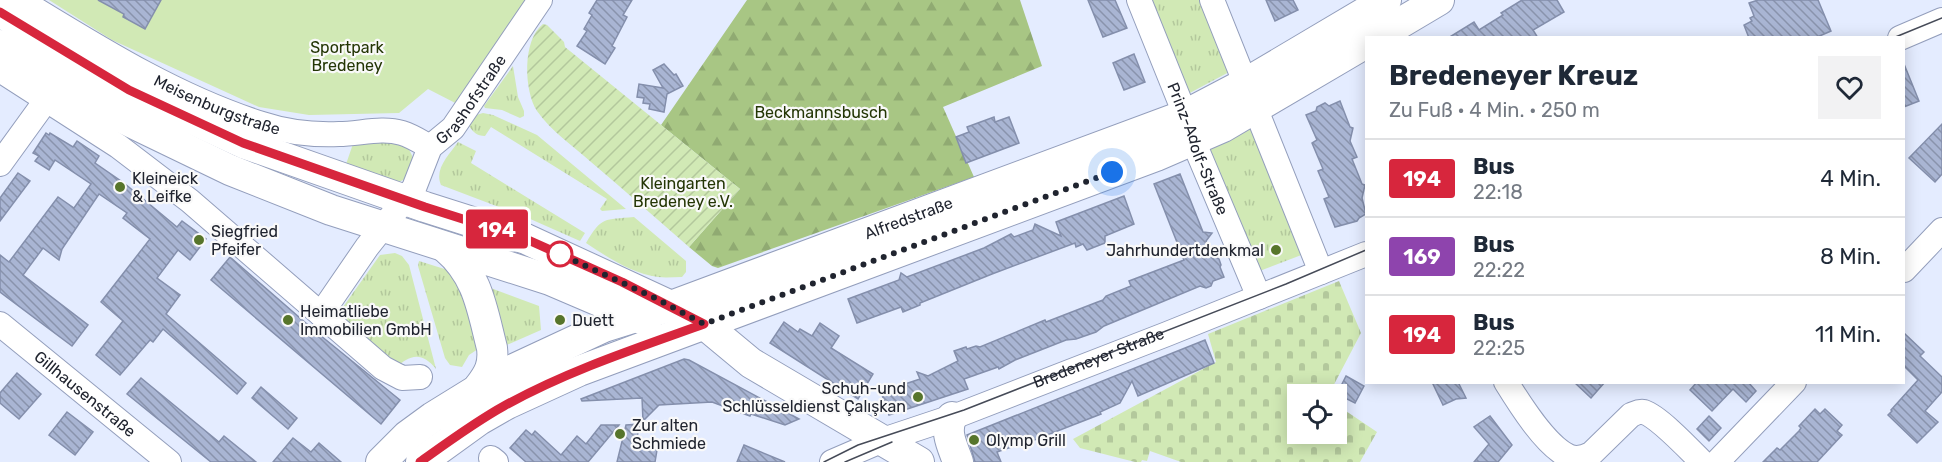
<!DOCTYPE html>
<html lang="de">
<head>
<meta charset="utf-8">
<style>
	:root { --surface:#fff; --page:#f2f2f3; --text:#1f2937; --muted:#747a83; --line:#e0e1e3 }
	body { margin:0; font-family:Rubik,sans-serif; background:var(--page); color:var(--text); height:100vh; display:flex; flex-direction:column; font-size:22px; white-space:nowrap }
	* { box-sizing:border-box; margin:0 }
	p { font-size:20px; color:var(--muted) }
	.icon { flex:none; width:33px; height:33px; fill:none; stroke:currentColor; stroke-width:2; stroke-linecap:round; stroke-linejoin:round }
	.map { position:relative; flex:1; overflow:hidden }
	.drawer { position:absolute; left:1365px; top:36px; width:540px; height:348px; display:flex; flex-direction:column; background:var(--surface); border-radius:0px; box-shadow:0 3px 15px #0003 }
	.drawer>* { flex:none }
	.badge { padding:0 12px; border-radius:4px; font-size:21px; line-height:39px }
	.controls { position:absolute; left:1287px; top:384px; display:grid; gap:12px }
	.controls a { display:grid; place-items:center; width:60px; height:60px; border-radius:0px; background:var(--surface); box-shadow:0 3px 15px #0003; font-size:30px }
	.you { position:absolute; width:30px; height:30px; margin:-15px; border:4px solid #fff; border-radius:50%; background:#1a73e8; box-shadow:0 0 0 9px #1a73e833 }
	.map>.badge { position:absolute; translate:-50% -50%; box-shadow:0 0 0 3px #fff }
	.round { display:grid; place-items:center; flex:none; width:63px; height:63px; border-radius:0px; background:var(--page) }
	.head { display:flex; align-items:center; justify-content:space-between; height:102px; padding:0 24px }
	h1 { font-size:28px; font-weight:700; line-height:45px }
	ul { padding:0; list-style:none }
	li { display:flex; align-items:center; gap:18px; height:78px; padding:0 24px; border-top:2px solid var(--line) }
	li div { flex:1 }
	li b { display:block; font-size:22px }
	li em { font-style:normal }
	li .badge { min-width:66px; font-weight:700; text-align:center }
	.map>svg:first-child { display:block }
</style>
</head>
<body>
<div class="map">
<svg width="1942" height="462" viewBox="0 0 1942 462">
	<defs>
		<pattern id="grass-tufts" width="24" height="20" patternUnits="userSpaceOnUse" patternTransform="scale(1.5)"><rect width="24" height="20" fill="#d1e9b5"/><path d="M3 7l-1-3M5 7V3M7 7l1-3M15 17l-1-3M17 17v-4M19 17l1-3" fill="none" stroke="#b3c89c"/></pattern>
		<pattern id="forest-firs" width="22" height="20" patternUnits="userSpaceOnUse" patternTransform="scale(1.5)"><rect width="22" height="20" fill="#a8c684"/><path d="M5 1l3.5 6h-7zM16 11l3.5 6h-7z" fill="#90aa72"/></pattern>
		<pattern id="cemetery-stones" width="16" height="16" patternUnits="userSpaceOnUse" patternTransform="scale(1.5)"><rect width="16" height="16" fill="#d1e9b5"/><path d="M2 7V4a2 2 0 0 1 4 0v3zM10 15v-3a2 2 0 0 1 4 0v3z" fill="#b3c89c"/></pattern>
		<pattern id="garden-furrows" width="10" height="10" patternUnits="userSpaceOnUse" patternTransform="scale(1.5)"><rect width="10" height="10" fill="#d1e9b5"/><path d="M-1 1l2-2M0 10L10 0M9 11l2-2" fill="none" stroke="#b3c89c"/></pattern>
		<pattern id="building-back-hatch" width="6" height="6" patternUnits="userSpaceOnUse" patternTransform="scale(1.5)"><rect width="6" height="6" fill="#a9b5d3"/><path d="M-1 5l2 2M0 0l6 6M5-1l2 2" fill="none" stroke="#8993ac"/></pattern>
	</defs>
	<rect width="100%" height="100%" fill="#e4ecff"/>
	<!-- grass -->
	<g fill="url(#grass-tufts)">
		<path d="M 1147,0 L 1205,0 L 1231,71 L 1186,95 Z"/>
		<path d="M 513,66 L 518,97 L 524,111 L 524,116 L 520,118 L 502,110 L 485,108 L 484,106 Z"/>
		<path d="M 483,113 L 493,115 L 537,135 L 626,209 L 602,211 L 600,209 L 607,199 L 491,127 L 485,136 C 477,136 473,132 469,126 L 476,115 Z"/>
		<path d="M 1253,127 L 1304,254 L 1252,274 L 1206,151 Z"/>
		<path d="M 390,138 C 405,144 412,148 414,165 L 405,179 L 393,185 L 344,170 L 354,141 Z"/>
		<path d="M 458,142 L 476,151 L 471,163 L 585,233 L 580,241 L 528,218 L 441,185 C 434,169 449,155 458,142 Z"/>
		<path d="M 634,217 L 686,261 L 686,272 L 682,277 C 674,277 666,278 658,277 C 633,274 607,257 586,243 C 602,216 604,220 634,217 Z"/>
		<path d="M 395,253 L 402,256 L 409,265 L 436,369 C 422,351 409,354 394,370 L 346,321 L 343,307 L 380,255 Z"/>
		<path d="M 419,261 L 454,272 L 467,294 L 478,349 L 469,355 L 462,367 L 450,365 L 445,358 L 418,266 Z"/>
		<path d="M 480,284 L 539,306 L 541,330 L 500,348 Z"/>
	</g>
	<!-- forest -->
	<path fill="url(#forest-firs)" d="M 747,0 L 1020,0 L 1042,66 L 943,107 L 974,177 L 718,268 L 712,266 L 689,247 L 740,189 L 661,125 Z"/>
	<!-- cemetery -->
	<path fill="url(#cemetery-stones)" d="M 1339,281 L 1361,333 L 1329,394 L 1298,394 L 1298,434 L 1336,434 L 1337,405 L 1377,432 L 1360,462 L 1181,462 L 1150,451 L 1147,461 L 1142,460 L 1141,462 L 1135,462 L 1080,448 L 1073,439 L 1216,362 L 1208,334 Z"/>
	<!-- park -->
	<path fill="#d1e9b5" d="M 49,0 L 537,0 L 465,108 L 428,89 L 399,113 L 309,115 L 259,107 L 112,40 Z"/>
	<!-- garden -->
	<path fill="url(#garden-furrows)" d="M 543,24 L 547,25 L 564,42 L 565,47 L 740,189 L 689,247 C 656,218 624,190 591,162 C 573,146 551,131 537,111 C 524,91 522,40 543,24 Z"/>
	<!-- building -->
	<g fill="url(#building-back-hatch)" stroke="#848fac" stroke-width="1.5">
		<path d="M 98,0 L 161,0 L 145,29 L 123,17 L 124,14 Z"/>
		<path d="M 597,0 L 632,0 L 623,15 L 627,17 L 612,46 L 615,48 L 605,64 L 577,46 L 587,31 L 584,29 L 592,15 L 589,13 Z"/>
		<path d="M 1088,0 L 1115,0 L 1127,28 L 1103,37 Z"/>
		<path d="M 1266,0 L 1293,0 L 1298,10 L 1275,21 Z"/>
		<path d="M 1522,0 L 1557,0 L 1564,12 L 1533,30 L 1538,38 L 1448,38 L 1474,22 L 1479,30 L 1503,15 L 1501,13 Z"/>
		<path d="M 1758,0 L 1818,0 L 1831,31 L 1815,38 L 1749,38 L 1744,25 L 1752,21 L 1750,18 L 1754,16 L 1749,3 Z"/>
		<path d="M 1134,54 L 1145,82 L 1124,90 L 1113,63 Z"/>
		<path d="M 664,64 L 674,75 L 676,74 L 683,86 L 667,94 L 664,112 L 649,109 L 650,104 L 643,103 L 644,98 L 637,97 L 639,84 L 663,88 L 653,70 Z"/>
		<path d="M 1904,64 L 1919,101 L 1904,107 Z"/>
		<path d="M 1340,101 L 1350,127 L 1353,128 L 1350,141 L 1357,157 L 1352,159 L 1362,184 L 1365,185 L 1362,198 L 1366,214 L 1359,218 L 1357,221 L 1335,227 L 1324,199 L 1329,197 L 1318,171 L 1323,169 L 1312,143 L 1317,140 L 1306,115 L 1316,111 L 1317,107 L 1325,103 L 1329,106 Z"/>
		<path d="M 994,117 L 995,122 L 1009,117 L 1019,143 L 966,163 L 956,137 L 969,132 L 967,127 Z"/>
		<path d="M 1942,124 L 1942,174 L 1935,182 L 1909,158 Z"/>
		<path d="M 46,133 L 49,135 L 50,133 L 73,147 L 77,141 L 99,156 L 95,163 L 124,183 L 177,227 L 182,221 L 206,239 L 190,260 L 178,250 L 157,278 L 180,295 L 166,314 L 246,383 L 237,394 L 163,329 L 153,342 L 150,340 L 120,375 L 96,355 L 123,321 L 101,302 L 150,239 L 123,218 L 127,213 L 99,194 L 62,249 L 59,260 L 43,248 L 23,275 L 88,325 L 72,346 L 0,292 L 0,255 L 9,262 L 58,197 L 74,208 L 91,184 L 55,160 L 49,170 L 35,161 L 39,156 L 33,153 Z"/>
		<path d="M 18,173 L 30,181 L 0,221 L 0,198 Z"/>
		<path d="M 1180,174 L 1203,232 L 1212,233 L 1206,241 L 1212,255 L 1219,259 L 1221,265 L 1220,267 L 1224,277 L 1213,281 L 1211,286 L 1206,288 L 1200,286 L 1104,326 L 1096,332 L 1076,339 L 1066,340 L 1015,360 L 999,369 L 998,367 L 964,379 L 968,389 L 889,415 L 881,392 L 920,379 L 917,372 L 928,376 L 958,361 L 954,351 L 966,347 L 967,349 L 976,346 L 980,347 L 1045,320 L 1046,322 L 1095,303 L 1103,300 L 1106,296 L 1131,286 L 1129,281 L 1184,260 L 1154,184 Z"/>
		<path d="M 1124,196 L 1134,224 L 1105,236 L 1105,243 L 1087,250 L 1083,244 L 1076,247 L 1075,243 L 992,274 L 920,303 L 920,305 L 903,312 L 901,307 L 857,323 L 848,299 L 899,280 L 901,273 L 907,277 L 984,248 L 1011,234 L 1014,237 L 1033,230 L 1035,224 L 1061,236 L 1056,222 Z"/>
		<path d="M 230,257 L 315,331 L 400,400 L 381,424 L 211,280 Z"/>
		<path d="M 784,322 L 798,332 L 800,329 L 812,336 L 820,323 L 839,336 L 831,348 L 873,374 L 858,399 L 770,343 Z"/>
		<path d="M 1904,333 L 1924,352 L 1920,356 L 1942,377 L 1942,392 L 1925,411 L 1938,422 L 1917,443 L 1888,415 L 1892,411 L 1891,410 L 1918,380 L 1904,366 Z"/>
		<path d="M 1205,340 L 1214,363 L 1138,396 L 1132,381 L 1120,403 L 1100,412 L 1101,414 L 1032,441 L 1032,440 L 997,452 L 1001,462 L 975,462 L 967,435 Z"/>
		<path d="M 684,359 L 689,360 L 799,419 L 785,425 L 751,414 L 750,416 L 712,402 L 659,405 L 643,421 L 642,398 L 582,401 L 581,399 Z"/>
		<path d="M 17,373 L 41,394 L 19,419 L 0,403 L 0,393 Z"/>
		<path d="M 1346,376 L 1364,386 L 1355,403 L 1337,394 Z"/>
		<path d="M 141,378 L 219,442 L 224,436 L 256,462 L 211,462 L 127,394 Z"/>
		<path d="M 1432,382 L 1458,382 L 1466,398 L 1456,399 L 1443,405 Z"/>
		<path d="M 1574,382 L 1605,382 L 1591,398 Z"/>
		<path d="M 1697,382 L 1748,382 L 1756,391 L 1746,402 L 1733,389 L 1712,411 L 1690,390 Z"/>
		<path d="M 261,387 L 297,418 L 288,429 L 252,398 Z"/>
		<path d="M 1815,409 L 1820,414 L 1825,409 L 1842,425 L 1837,431 L 1842,435 L 1817,462 L 1763,462 L 1777,448 L 1780,450 L 1799,431 L 1801,428 L 1799,426 Z"/>
		<path d="M 67,412 L 93,432 L 75,455 L 49,435 Z"/>
		<path d="M 1490,416 L 1512,445 L 1498,462 L 1474,462 L 1489,444 L 1474,427 Z"/>
		<path d="M 1709,416 L 1721,428 L 1709,441 L 1697,429 Z"/>
		<path d="M 640,424 L 636,441 L 654,446 L 654,449 L 657,450 L 655,462 L 617,462 L 626,425 Z"/>
		<path d="M 601,425 L 619,425 L 588,462 L 526,462 L 510,448 L 526,430 L 532,435 L 535,431 L 561,455 L 577,436 L 586,444 Z"/>
		<path d="M 293,438 L 311,452 L 319,443 L 341,462 L 273,462 Z"/>
		<path d="M 744,445 L 785,462 L 737,462 Z"/>
	</g>
	<g fill="none" stroke-linecap="round" stroke-linejoin="round">
		<defs>
			<g id="minor">
				<path id="s1" d="M 20,0 C 97,47 176,97 262,124 C 286,132 314,135 339,134 C 359,134 382,127 402,133 C 412,136 421,142 430,147"/>
				<path id="s2" d="M 1139,0 L 1195,139 L 1197,150 L 1259,297"/>
				<path d="M 1212,0 L 1321,272"/>
				<path d="M 1900,38 L 1942,20"/>
				<path d="M 0,70 L 118,146 L 190,201 L 383,368 L 402,378 L 420,377"/>
				<path d="M 0,164 L 47,99"/>
				<path d="M 1904,270 L 1942,230"/>
				<path id="s3" d="M 321,314 L 367,247 L 414,188 L 430,147 L 453,128 L 540,0"/>
				<path id="s4" d="M 0,324 L 169,462"/>
				<path d="M 1506,382 C 1519,403 1545,445 1568,456 C 1576,460 1583,458 1591,454 L 1631,415 C 1636,413 1639,411 1644,412 C 1659,417 1690,450 1702,462"/>
				<path d="M 491,458 L 496,462"/>
				<path d="M 832,462 L 883,440 L 961,414 L 1167,334 L 1366,254"/>
				<path d="M 1717,462 L 1794,382"/>
			</g>
			<g id="major">
				<path d="M 0,12 L 129,90 L 243,143 L 425,207 L 526,239 L 671,306 L 704,324 L 751,363 L 919,462"/>
				<path d="M 1375,38 L 1439,0"/>
				<path d="M 0,45 L 116,115 L 230,170 L 331,210 L 550,280 L 646,321"/>
				<path d="M 446,248 C 478,275 482,309 492,348 C 494,365 489,374 479,387"/>
				<path d="M 952,417 C 944,432 953,447 958,462"/>
				<path id="s5" d="M 381,462 L 407,436 L 433,417 L 501,375 L 604,327 L 671,306 L 1185,115 L 1246,83 L 1386,0"/>
				<path d="M 421,462 L 479,420 L 507,404 L 579,371 L 1156,156 L 1223,127 L 1366,43"/>
			</g>
		</defs>
		<!-- minor casing -->
		<use href="#minor" stroke="#939ebc" stroke-width="26"/>
		<!-- major casing -->
		<use href="#major" stroke="#939ebc" stroke-width="32"/>
		<!-- minor -->
		<use href="#minor" stroke="#fff" stroke-width="24"/>
		<!-- major -->
		<use href="#major" stroke="#fff" stroke-width="30"/>
		<!-- tram -->
		<g stroke="#464b58" stroke-width="1.5">
			<path d="M 1893,38 L 1942,18"/>
			<path id="s6" d="M 824,462 L 858,445 L 964,410 L 1286,284 L 1366,250"/>
			<path d="M 845,462 L 892,442"/>
		</g>
	</g>
	<g fill="none" stroke-linecap="round" stroke-linejoin="round">
		<defs>
			<path id="line" d="M 0,12 L 129,90 L 243,143 L 425,207 L 526,239 L 622,282 L 704,324 C 637,348 567,371 504,406 C 475,422 448,442 420,462"/>
		</defs>
		<!-- line casing -->
		<use href="#line" stroke="#fff" stroke-width="14"/>
		<!-- line -->
		<use href="#line" stroke="#d7263d" stroke-width="9"/>
		<!-- walk -->
		<path stroke="#20242f" stroke-width="6" stroke-dasharray="0 10.8" d="M 560,254 L 558,253 L 655,298 L 704,324 L 1112,172"/>
	</g>
	<!-- markers -->
	<g fill="#57752b" stroke="#f9f9f9" stroke-width="2">
		<circle cx="120" cy="187" r="6"/>
		<circle cx="199" cy="240" r="6"/>
		<circle cx="1276" cy="250" r="6"/>
		<circle cx="288" cy="320" r="6"/>
		<circle cx="560" cy="320" r="6"/>
		<circle cx="918" cy="397" r="6"/>
		<circle cx="620" cy="434" r="6"/>
		<circle cx="974" cy="440" r="6"/>
	</g>
	<circle fill="#fff" stroke="#d7263d" stroke-width="3" cx="560" cy="254" r="12"/>
	<g text-anchor="middle" dominant-baseline="central" stroke-width="4.5" stroke-linejoin="round" paint-order="stroke">
		<!-- park labels -->
		<g font-size="16" fill="#243605" stroke="#f9f9f9">
			<text x="347" y="47">Sportpark<tspan x="347" dy="18">Bredeney</tspan></text>
			<text x="821" y="112">Beckmannsbusch</text>
			<text x="683" y="183">Kleingarten<tspan x="683" dy="18">Bredeney e.V.</tspan></text>
		</g>
		<!-- street labels -->
		<g font-size="16" fill="#20242f" stroke="#f9f9f9">
			<text stroke="none"><textPath href="#s3" startOffset="264">Grashofstraße</textPath></text>
			<text stroke="none"><textPath href="#s1" startOffset="224">Meisenburgstraße</textPath></text>
			<text stroke="none"><textPath href="#s2" startOffset="160">Prinz-Adolf-Straße</textPath></text>
			<text stroke="none"><textPath href="#s5" startOffset="586">Alfredstraße</textPath></text>
			<text stroke="none"><textPath href="#s6" startOffset="294">Bredeneyer Straße</textPath></text>
			<text stroke="none"><textPath href="#s4" startOffset="110">Gillhausenstraße</textPath></text>
		</g>
		<!-- poi labels -->
		<g font-size="16" fill="#20242f" stroke="#f9f9f9" text-anchor="start">
			<text x="132" y="178">Kleineick<tspan x="132" dy="18">&amp; Leifke</tspan></text>
			<text x="211" y="231">Siegfried<tspan x="211" dy="18">Pfeifer</tspan></text>
			<text x="1264" y="250" text-anchor="end">Jahrhundertdenkmal</text>
			<text x="300" y="311">Heimatliebe<tspan x="300" dy="18">Immobilien GmbH</tspan></text>
			<text x="572" y="320">Duett</text>
			<text x="906" y="388" text-anchor="end">Schuh-und<tspan x="906" dy="18">Schlüsseldienst Çalışkan</tspan></text>
			<text x="632" y="425">Zur alten<tspan x="632" dy="18">Schmiede</tspan></text>
			<text x="986" y="440">Olymp Grill</text>
		</g>
	</g>
</svg>
<div class="controls">
<a><svg class="icon" aria-label="locate" viewBox="0 0 24 24"><circle cx="12" cy="12" r="6"/><path d="M12 2v4M12 18v4M2 12h4M18 12h4"/></svg></a>
</div>
<div class="you" style="left:1112px;top:172px"></div>
<b class="badge" style="left:497px;top:229px;background:#d7263d;color:#fff">194</b>
<section class="drawer">
<div class="head"><div><h1>Bredeneyer Kreuz</h1><p>Zu Fuß · 4 Min. · 250 m</p></div><a class="round"><svg class="icon" aria-label="heart" viewBox="0 0 24 24"><path d="M12 20l-8-8c-3-5 5-10 8-4 3-6 11-1 8 4z"/></svg></a></div>
<ul>
<li><span class="badge" style="background:#d7263d;color:#fff">194</span><div><b>Bus</b><p>22:18</p></div><em>4 Min.</em></li>
<li><span class="badge" style="background:#8e44ad;color:#fff">169</span><div><b>Bus</b><p>22:22</p></div><em>8 Min.</em></li>
<li><span class="badge" style="background:#d7263d;color:#fff">194</span><div><b>Bus</b><p>22:25</p></div><em>11 Min.</em></li>
</ul>
</section>
</div>
</body>
</html>
